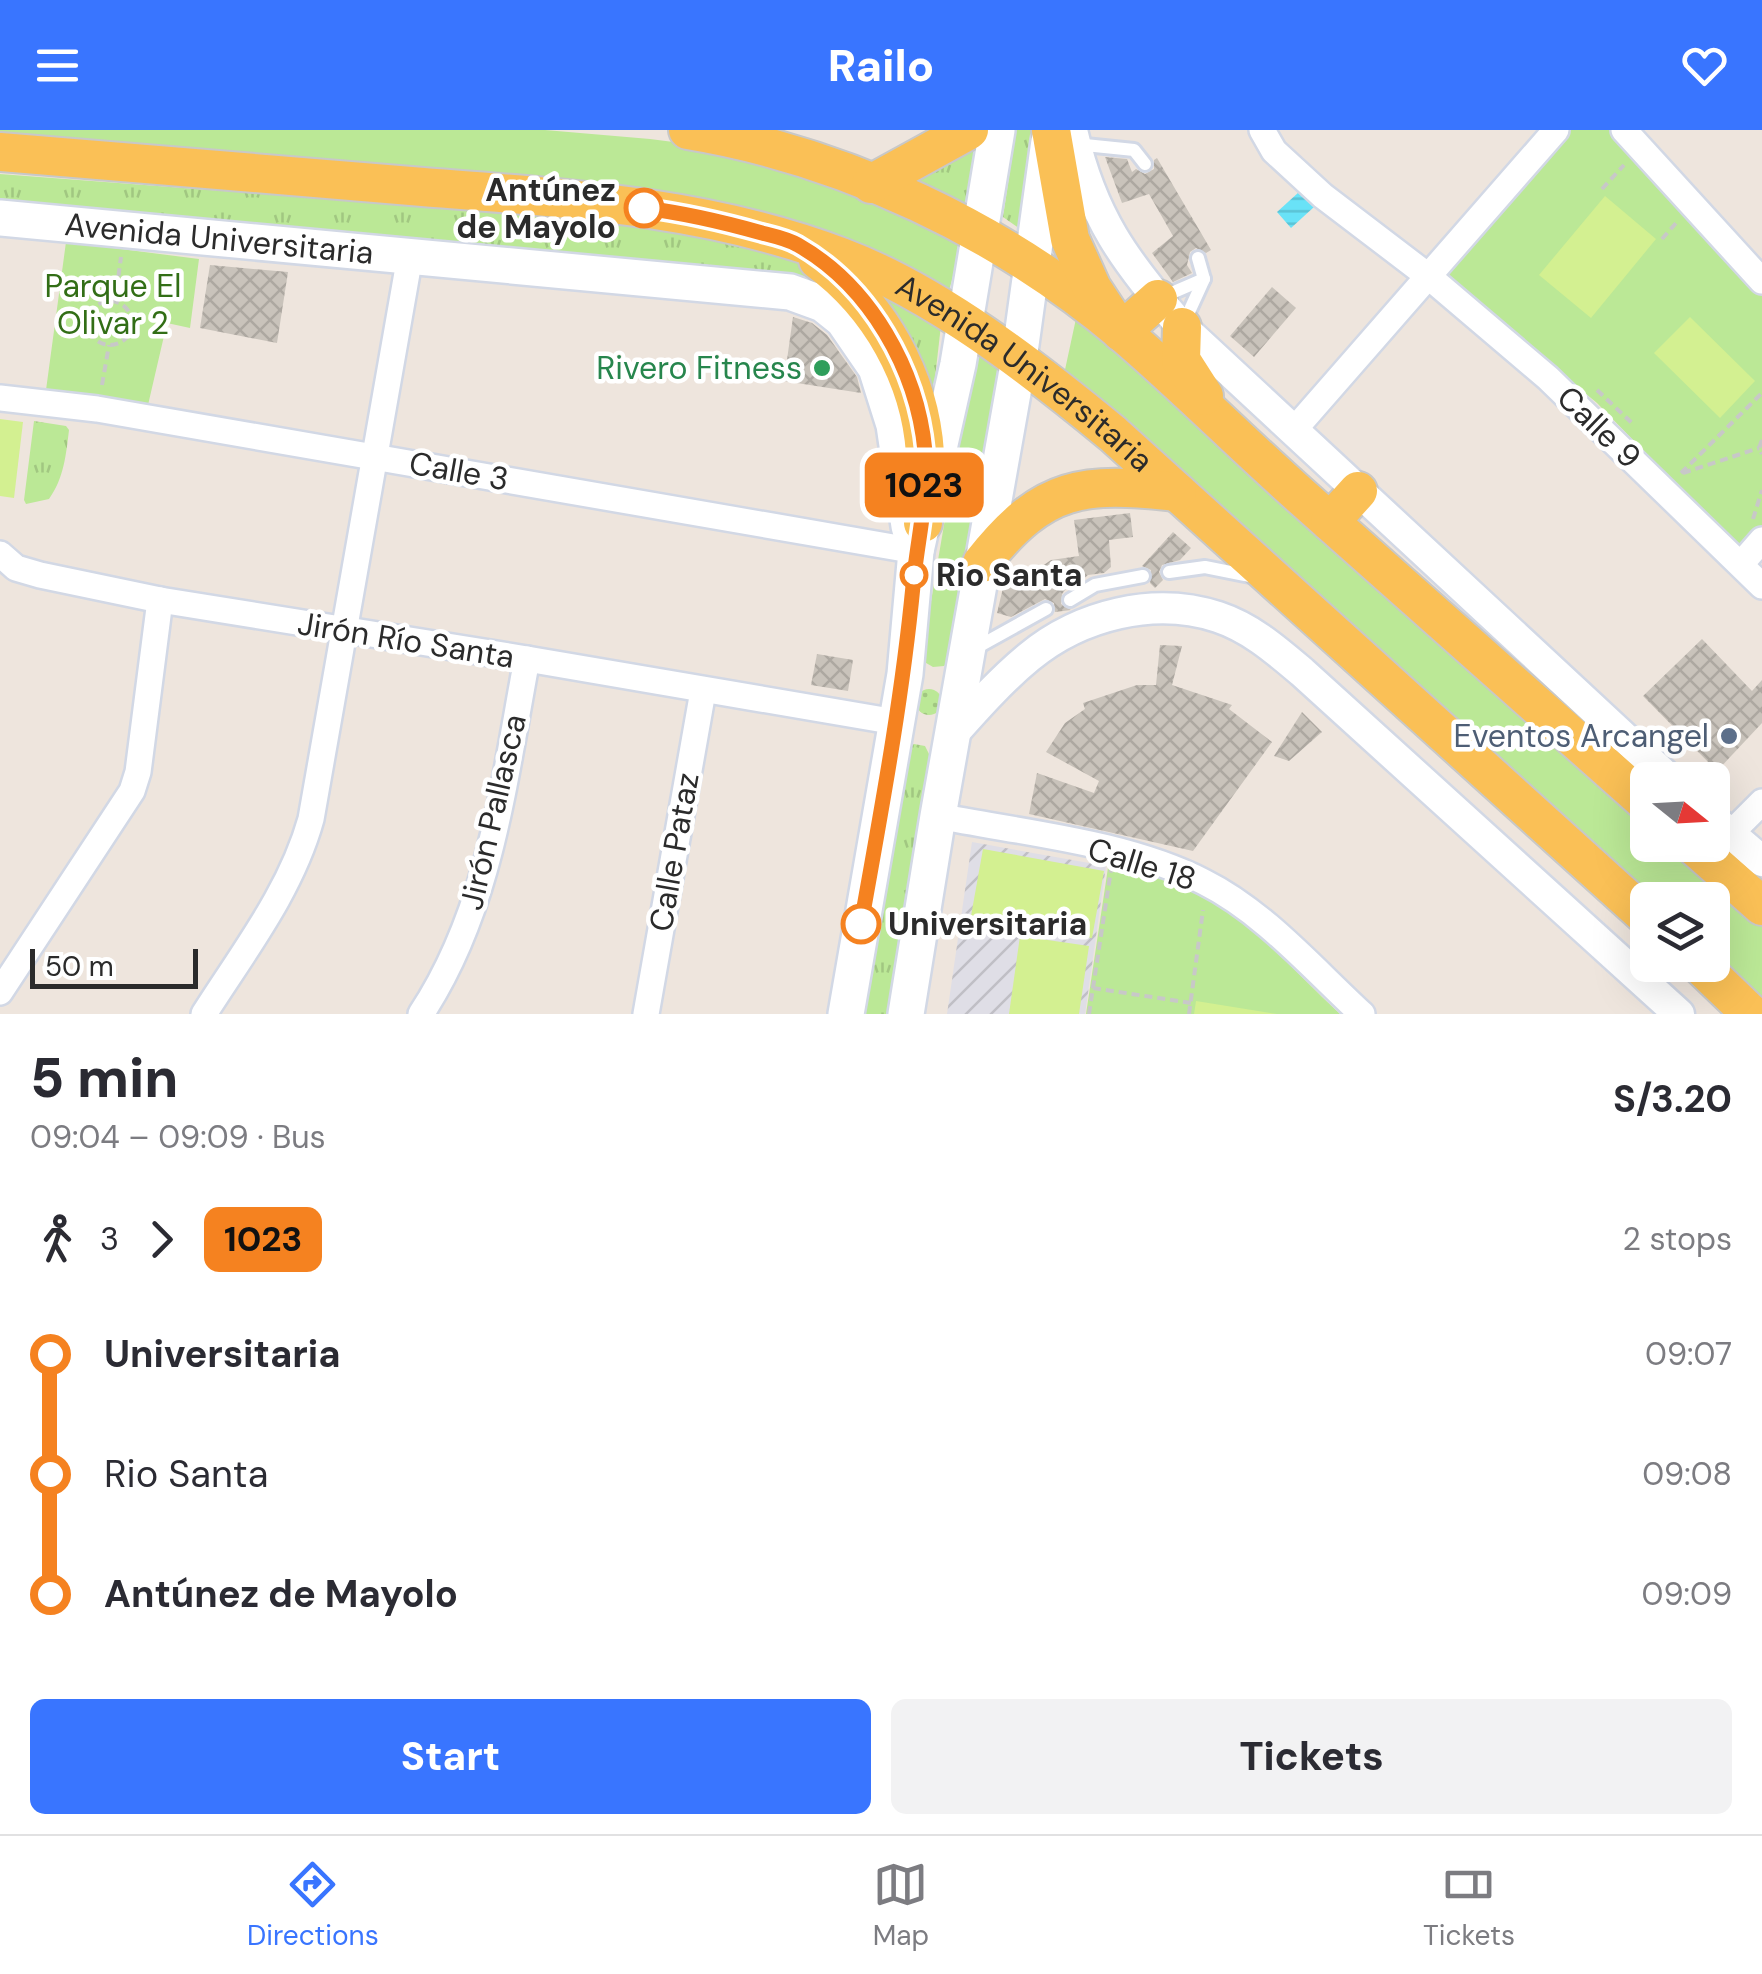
<!DOCTYPE html>
<html lang="en">
<head>
<meta charset="utf-8">
<style>
	:root { --surface:#fff; --page:#f2f2f3; --text:#2b2b33; --muted:#7c7c81; --line:#e1e1e2; --accent:#3975ff }
	body { margin:0; font-family:"DM Sans",sans-serif; background:var(--page); color:var(--text); height:100vh; display:flex; flex-direction:column; font-size:38px; white-space:nowrap }
	* { box-sizing:border-box; margin:0 }
	p { font-size:32px; color:var(--muted) }
	.icon { flex:none; width:55px; height:55px; fill:none; stroke:currentColor; stroke-width:2; stroke-linecap:round; stroke-linejoin:round }
	.map { position:relative; height:884px; overflow:hidden }
	.side { display:flex; flex-direction:column; background:var(--surface); flex:1 }
	.side>* { flex:none }
	.badge { padding:0 20px; border-radius:15px; font-size:35px; line-height:65px }
	.needle { width:65px; rotate:108deg }
	.buttons { position:absolute; left:1630px; top:632px; display:grid; gap:20px }
	.buttons a { display:grid; place-items:center; width:100px; height:100px; border-radius:15px; background:var(--surface); box-shadow:0 10px 40px #0002; font-size:50px }
	.scale { position:absolute; left:30px; bottom:25px; width:168px; box-sizing:border-box; padding-left:10px; border:5px solid #2b2b2b; border-top:0; font-size:28px; line-height:35px; white-space:nowrap; color:#2b2b2b; -webkit-text-stroke:8px #fff; paint-order:stroke }
	.map>.badge { position:absolute; translate:-50% -50%; box-shadow:0 0 0 5px #fff }
	.legs { display:flex; align-items:center; gap:15px; height:110px; padding:0 30px; font-size:32px }
	.legs p { margin-inline-start:auto }
	.headline { display:flex; align-items:center; justify-content:space-between; height:170px; padding:0 30px }
	h1 { font-size:55px; font-weight:800; line-height:75px }
	.action { display:flex; gap:20px; margin-top:auto; padding:20px 30px }
	.action a { flex:1; height:115px; border-radius:15px; background:var(--accent); color:#fff; font-size:40px; font-weight:800; line-height:115px; text-align:center }
	.action a+a { background:var(--page); color:var(--text) }
	ul { padding:0 30px; list-style:none }
	li { display:flex; align-items:center; gap:35px; height:120px; font-size:38px }
	li i { display:grid; place-items:center; width:15px; height:100%; margin:0 12px; background:currentColor }
	li i::after { content:''; width:25px; height:25px; margin:-12px; border:8px solid; border-radius:50%; background:var(--surface) }
	li p { margin-inline-start:auto }
	li:first-child i { background:linear-gradient(#0000 50%,currentColor 0) }
	li:last-child i { background:linear-gradient(currentColor 50%,#0000 0) }
	header { display:flex; justify-content:space-between; align-items:center; height:130px; padding:0 30px; background:var(--accent); color:#fff; font-size:45px; font-weight:800 }
	.tab-bar { display:flex; justify-content:space-around; align-items:center; height:140px; border-top:2px solid var(--line); background:var(--surface); font-size:28px; color:var(--muted) }
	.tab-bar a { display:grid; justify-items:center; gap:5px }
	.tab-bar .active { color:var(--accent) }
	.map>svg:first-child { display:block }
</style>
</head>
<body>
<header><svg class="icon" aria-label="menu" viewBox="0 0 24 24"><path d="M4 6h16M4 12h16M4 18h16"/></svg>Railo<svg class="icon" aria-label="heart" viewBox="0 0 24 24"><path d="M12 20l-8-8c-3-5 5-10 8-4 3-6 11-1 8 4z"/></svg></header>
<div class="map">
<svg width="1762" height="884" viewBox="0 0 1762 884">
	<defs>
		<pattern id="industrial-furrows" width="10" height="10" patternUnits="userSpaceOnUse" patternTransform="scale(2.5)"><rect width="10" height="10" fill="#dfdee6"/><path d="M-1 1l2-2M0 10L10 0M9 11l2-2" fill="none" stroke="#c0bfc5"/></pattern>
		<pattern id="grass-tufts" width="24" height="20" patternUnits="userSpaceOnUse" patternTransform="scale(2.5)"><rect width="24" height="20" fill="#bbe896"/><path d="M3 7l-1-3M5 7V3M7 7l1-3M15 17l-1-3M17 17v-4M19 17l1-3" fill="none" stroke="#a1c781"/></pattern>
		<pattern id="garden-dots" width="8" height="8" patternUnits="userSpaceOnUse" patternTransform="scale(2.5)"><rect width="8" height="8" fill="#bbe896"/><path d="M2 2h.1M6 6h.1" fill="none" stroke="#a1c781" stroke-width="1.8" stroke-linecap="round"/></pattern>
		<pattern id="water-rules" width="6" height="5" patternUnits="userSpaceOnUse" patternTransform="scale(2.5)"><rect width="6" height="5" fill="#69e2f7"/><path d="M0 2.5h6" fill="none" stroke="#5bc2d4"/></pattern>
		<pattern id="building-cross-hatch" width="8" height="8" patternUnits="userSpaceOnUse" patternTransform="scale(2.5)"><rect width="8" height="8" fill="#c9c3bb"/><path d="M0 0l8 8M0 8l8-8" fill="none" stroke="#ada8a1"/></pattern>
	</defs>
	<rect width="100%" height="100%" fill="#eee5dd"/>
	<!-- industrial -->
	<path fill="url(#industrial-furrows)" d="M 972,712 L 1106,736 L 1085,884 L 947,884 Z"/>
	<!-- grass -->
	<g fill="url(#grass-tufts)">
		<path d="M 1016,0 L 1034,0 L 1020,99 L 1003,87 Z"/>
		<path d="M 983,14 L 976,85 L 907,52 Z"/>
		<path d="M 0,44 L 633,92 L 761,116 L 803,131 L 849,172 L 754,147 L 0,71 Z"/>
		<path d="M 862,151 L 941,195 L 929,301 Z"/>
		<path d="M 34,291 L 66,296 L 69,300 C 66,325 64,348 49,369 L 26,374 L 24,370 Z"/>
		<path d="M 914,614 L 925,616 L 931,628 L 888,884 L 860,884 L 905,621 Z"/>
	</g>
	<!-- park -->
	<g fill="#bbe896">
		<path d="M 0,0 L 545,0 L 650,9 L 736,20 L 964,108 L 948,164 L 873,128 L 0,9 Z"/>
		<path d="M 1571,0 L 1620,0 L 1762,161 L 1762,400 L 1742,422 L 1597,273 L 1442,145 Z"/>
		<path d="M 66,112 L 199,129 L 190,198 L 167,193 L 148,275 L 46,260 Z"/>
		<path d="M 1077,184 L 1647,692 L 1648,715 L 1673,715 L 1762,792 L 1762,882 L 1713,835 L 1712,770 L 1648,770 L 1063,249 Z"/>
		<path d="M 975,213 L 1003,232 L 950,531 L 944,536 L 933,537 L 921,530 Z"/>
		<path d="M 1109,731 C 1141,740 1176,747 1205,765 C 1255,795 1297,844 1340,884 L 1086,884 Z"/>
	</g>
	<!-- garden -->
	<circle fill="url(#garden-dots)" cx="929" cy="572" r="13"/>
	<!-- pitch -->
	<g fill="#d3f091">
		<path d="M 1605,66 L 1656,109 L 1591,188 L 1539,145 Z"/>
		<path d="M 1690,187 L 1755,251 L 1720,288 L 1654,223 Z"/>
		<path d="M 0,289 L 23,292 L 14,368 L 0,366 Z"/>
		<path d="M 983,719 L 1104,741 L 1092,808 L 971,786 Z"/>
		<path d="M 1020,806 L 1089,816 L 1079,884 L 1009,884 Z"/>
		<path d="M 1196,871 L 1277,884 L 1194,884 Z"/>
	</g>
	<!-- water -->
	<path fill="url(#water-rules)" d="M 1299,62 L 1314,77 L 1291,98 L 1277,82 Z"/>
	<!-- building -->
	<g fill="url(#building-cross-hatch)">
		<path d="M 1105,27 L 1127,29 L 1132,42 L 1136,39 L 1145,44 L 1154,39 L 1154,30 L 1157,28 L 1211,120 L 1206,123 L 1196,118 L 1190,122 L 1187,135 L 1192,143 L 1173,152 L 1152,123 L 1173,106 L 1149,64 L 1122,73 Z"/>
		<path d="M 210,135 L 288,142 L 277,213 L 200,198 Z"/>
		<path d="M 1272,157 L 1296,178 L 1254,227 L 1230,206 Z"/>
		<path d="M 793,187 L 812,193 L 827,205 L 857,247 L 861,263 L 784,251 Z"/>
		<path d="M 1130,383 L 1133,407 L 1109,410 L 1111,437 L 1104,443 L 1088,445 L 1075,456 L 1068,456 L 1062,464 L 1061,474 L 1071,480 L 1055,482 L 1054,473 L 1045,469 L 1011,487 L 997,483 L 1007,441 L 1028,446 L 1051,430 L 1079,426 L 1074,390 Z"/>
		<path d="M 1173,402 L 1191,418 L 1180,430 L 1162,435 L 1159,442 L 1163,450 L 1155,458 L 1150,453 L 1151,440 L 1142,436 Z"/>
		<path d="M 1702,509 L 1752,561 L 1762,550 L 1762,593 L 1717,641 L 1643,566 Z"/>
		<path d="M 1160,515 L 1182,516 L 1172,555 L 1232,575 L 1229,579 L 1272,612 L 1193,721 L 1029,684 L 1037,643 L 1094,663 L 1099,651 L 1046,622 L 1065,593 L 1085,579 L 1083,573 L 1137,555 L 1156,555 Z"/>
		<path d="M 817,524 L 853,530 L 848,561 L 811,555 Z"/>
		<path d="M 1302,582 L 1322,602 L 1289,631 L 1274,626 Z"/>
	</g>
	<g fill="none" stroke-linecap="round" stroke-linejoin="round">
		<defs>
			<g id="service">
				<path d="M 1075,14 L 1134,20 L 1145,34"/>
				<path d="M 1160,168 L 1204,149"/>
				<path d="M 1183,195 L 1204,149 L 1198,128"/>
				<path d="M 1169,442 L 1205,437 L 1255,447"/>
				<path d="M 1070,470 L 1095,455 L 1143,446"/>
				<path d="M 974,519 L 1046,479"/>
			</g>
			<g id="minor">
				<path d="M 1262,0 L 1274,21 L 1323,66 L 1428,146 L 1548,248 L 1762,456"/>
				<path d="M 1624,0 L 1762,151"/>
				<path d="M 0,268 L 97,279 L 916,421"/>
				<path d="M 1293,301 L 1556,0"/>
				<path d="M 0,424 L 16,438 L 40,445 L 160,470 L 527,529 L 896,592"/>
				<path d="M 1741,434 L 1762,410"/>
				<path d="M 938,686 C 1023,703 1126,712 1204,752 C 1264,782 1313,839 1362,884"/>
				<path d="M 1730,704 L 1762,672"/>
				<path d="M 0,862 L 132,661 L 138,642 L 160,470"/>
				<path d="M 204,884 C 244,821 291,761 311,689 L 410,126"/>
				<path d="M 421,884 C 491,778 504,650 527,529"/>
				<path d="M 646,884 L 703,561"/>
			</g>
			<g id="tertiary">
				<path d="M 1072,0 C 1091,86 1125,132 1182,197 L 1670,650"/>
				<path d="M 953,604 C 977,577 1001,550 1029,527 C 1080,485 1154,466 1218,487 C 1251,498 1276,520 1302,542 L 1679,884"/>
				<path d="M 1712,688 L 1762,731"/>
			</g>
			<g id="secondary">
				<path id="s1" d="M 0,88 L 790,162 L 823,174 L 843,190 L 876,238 L 894,295 L 909,396 L 916,421"/>
				<path d="M 846,884 L 905,544 L 916,421 L 958,234 L 997,0"/>
				<path d="M 906,884 L 938,686 L 1019,229 L 1049,11"/>
			</g>
			<g id="primary">
				<path d="M 688,0 C 845,26 1001,100 1123,203 C 1184,255 1241,313 1302,367 C 1417,469 1532,572 1648,674"/>
				<path d="M 1051,0 L 1070,109 L 1092,158 L 1121,202 L 1158,169"/>
				<path id="s2" d="M 0,22 C 141,33 282,45 423,57 C 564,68 708,76 841,127 C 937,163 1034,239 1113,304 L 1648,788"/>
				<path d="M 871,54 L 969,0"/>
				<path d="M 818,130 C 879,175 920,247 925,323 C 927,346 924,370 923,393"/>
				<path d="M 1182,197 L 1181,230 L 1204,266"/>
				<path d="M 1330,392 L 1358,361"/>
				<path d="M 982,433 C 1044,354 1083,352 1177,362"/>
				<path d="M 1693,715 L 1762,776"/>
				<path d="M 1700,835 L 1751,884"/>
			</g>
		</defs>
		<!-- service casing -->
		<use href="#service" stroke="#d2d8e5" stroke-width="18"/>
		<!-- minor casing -->
		<use href="#minor" stroke="#d2d8e5" stroke-width="30"/>
		<!-- tertiary casing -->
		<use href="#tertiary" stroke="#d2d8e5" stroke-width="35"/>
		<!-- secondary casing -->
		<use href="#secondary" stroke="#d2d8e5" stroke-width="40"/>
		<!-- primary casing -->
		<use href="#primary" stroke="#c8c8c8" stroke-width="42"/>
		<!-- path -->
		<g stroke="#c8c8c8" stroke-width="4" stroke-dasharray="8 5" stroke-linecap="butt">
			<path d="M 1602,59 L 1624,35"/>
			<path d="M 1662,109 L 1676,93"/>
			<circle cx="110" cy="193" r="22"/>
			<path d="M 115,172 L 121,127"/>
			<path d="M 102,255 L 109,215"/>
			<path d="M 1597,260 L 1633,294"/>
			<path d="M 1762,310 L 1759,318 L 1762,324"/>
			<path d="M 1681,343 L 1762,263"/>
			<path d="M 1683,343 L 1759,318"/>
			<path d="M 1753,389 L 1762,360"/>
			<path d="M 1093,858 L 1191,873"/>
			<path d="M 1089,884 L 1111,740"/>
			<path d="M 1189,884 L 1203,780"/>
		</g>
		<!-- service -->
		<use href="#service" stroke="#fff" stroke-width="12"/>
		<!-- minor -->
		<use href="#minor" stroke="#fff" stroke-width="25"/>
		<!-- tertiary -->
		<use href="#tertiary" stroke="#fff" stroke-width="30"/>
		<!-- secondary -->
		<use href="#secondary" stroke="#fff" stroke-width="35"/>
		<!-- primary -->
		<use href="#primary" stroke="#fac056" stroke-width="38"/>
	</g>
	<g fill="none" stroke-linecap="round" stroke-linejoin="round">
		<defs>
			<path id="line-1" d="M 644,78 C 684,83 723,92 762,103 C 774,106 788,109 798,115 C 870,156 917,239 925,321 C 929,366 917,411 913,456 C 902,570 881,682 861,794"/>
		</defs>
		<!-- line-1 casing -->
		<use href="#line-1" stroke="#fff" stroke-width="22"/>
		<!-- line-1 -->
		<use href="#line-1" stroke="#f58220" stroke-width="15"/>
	</g>
	<!-- markers -->
	<g fill="#fff" stroke="#f58220" stroke-width="5">
		<circle cx="644" cy="78" r="18"/>
		<circle cx="914" cy="445" r="12"/>
		<circle cx="861" cy="794" r="18"/>
	</g>
	<circle fill="#2e9e5b" stroke="#fff" stroke-width="4" cx="822" cy="238" r="10"/>
	<circle fill="#5c6f8a" stroke="#fff" stroke-width="4" cx="1729" cy="606" r="10"/>
	<g text-anchor="middle" dominant-baseline="central" stroke-width="9" stroke-linejoin="round" paint-order="stroke">
		<!-- stop labels -->
		<g font-size="32" font-weight="bold" fill="#2b2b2b" stroke="#fff" text-anchor="start">
			<text x="616" y="60" text-anchor="end">Antúnez<tspan x="616" dy="37">de Mayolo</tspan></text>
			<text x="936" y="445">Rio Santa</text>
			<text x="888" y="794">Universitaria</text>
		</g>
		<!-- street labels -->
		<g font-size="32" fill="#2b2b2b" stroke="#fff">
			<text stroke="none"><textPath href="#s1" startOffset="220">Avenida Universitaria</textPath></text>
			<text stroke="none"><textPath href="#s2" startOffset="1068">Avenida Universitaria</textPath></text>
			<text transform="translate(1599 297) rotate(44)">Calle 9</text>
			<text transform="translate(459 341) rotate(10)">Calle 3</text>
			<text transform="translate(406 510) rotate(9)">Jirón Río Santa</text>
			<text transform="translate(493 682) rotate(-77)">Jirón Pallasca</text>
			<text transform="translate(674 722) rotate(-80)">Calle Pataz</text>
			<text transform="translate(1142 734) rotate(17)">Calle 18</text>
		</g>
		<!-- park labels -->
		<g font-size="32" fill="#326e16" stroke="#fff">
			<text x="113" y="156">Parque El<tspan x="113" dy="37">Olivar 2</tspan></text>
		</g>
		<!-- leisure labels -->
		<g font-size="32" fill="#27864d" stroke="#fff" text-anchor="end">
			<text x="802" y="238">Rivero Fitness</text>
		</g>
		<!-- service labels -->
		<g font-size="32" fill="#4e5e75" stroke="#fff" text-anchor="end">
			<text x="1709" y="606">Eventos Arcangel</text>
		</g>
	</g>
</svg>
<div class="buttons">
<a><svg class="needle" viewBox="-14 -14 28 28"><path d="M0-13l5 13h-10z" fill="#e53935"/><path d="M0 13l5-13h-10z" fill="#7c7c81"/></svg></a>
<a><svg class="icon" aria-label="layers" viewBox="0 0 24 24"><path d="M12 4l9 5-9 5-9-5zM3 14l9 5 9-5"/></svg></a>
</div>
<div class="scale">50 m</div>
<b class="badge" style="left:924px;top:355px;background:#f58220;color:#111">1023</b>
</div>
<section class="side">
<div class="headline"><div><h1>5 min</h1><p>09:04 – 09:09 · Bus</p></div><b>S/3.20</b></div>
<div class="legs"><svg class="icon" aria-label="walk" viewBox="0 0 24 24"><circle cx="13" cy="4" r="2"/><path d="M13 8l-2 6 4 7M11 14l-3 7M7 12l3-4h3l4 4"/></svg>3<svg class="icon" aria-label="forward" viewBox="0 0 24 24"><path d="M9 5l7 7-7 7"/></svg><b class="badge" style="background:#f58220;color:#111">1023</b><p>2 stops</p></div>
<ul>
<li><i style="color:#f58220"></i><b>Universitaria</b><p>09:07</p></li>
<li><i style="color:#f58220"></i><span>Rio Santa</span><p>09:08</p></li>
<li><i style="color:#f58220"></i><b>Antúnez de Mayolo</b><p>09:09</p></li>
</ul>
<div class="action"><a>Start</a><a>Tickets</a></div>
</section>
<nav class="tab-bar">
<a class="active"><svg class="icon" aria-label="directions" viewBox="0 0 24 24"><path d="M12 3l9 9-9 9-9-9zM9 14v-3h6M13 9l2 2-2 2"/></svg>Directions</a>
<a><svg class="icon" aria-label="map" viewBox="0 0 24 24"><path d="M3 6l6-2 6 2 6-2v14l-6 2-6-2-6 2zM9 4v14M15 6v14"/></svg>Map</a>
<a><svg class="icon" aria-label="tickets" viewBox="0 0 24 24"><path d="M3 7h18v10H3zM15 7v10"/></svg>Tickets</a>
</nav>
</body>
</html>
